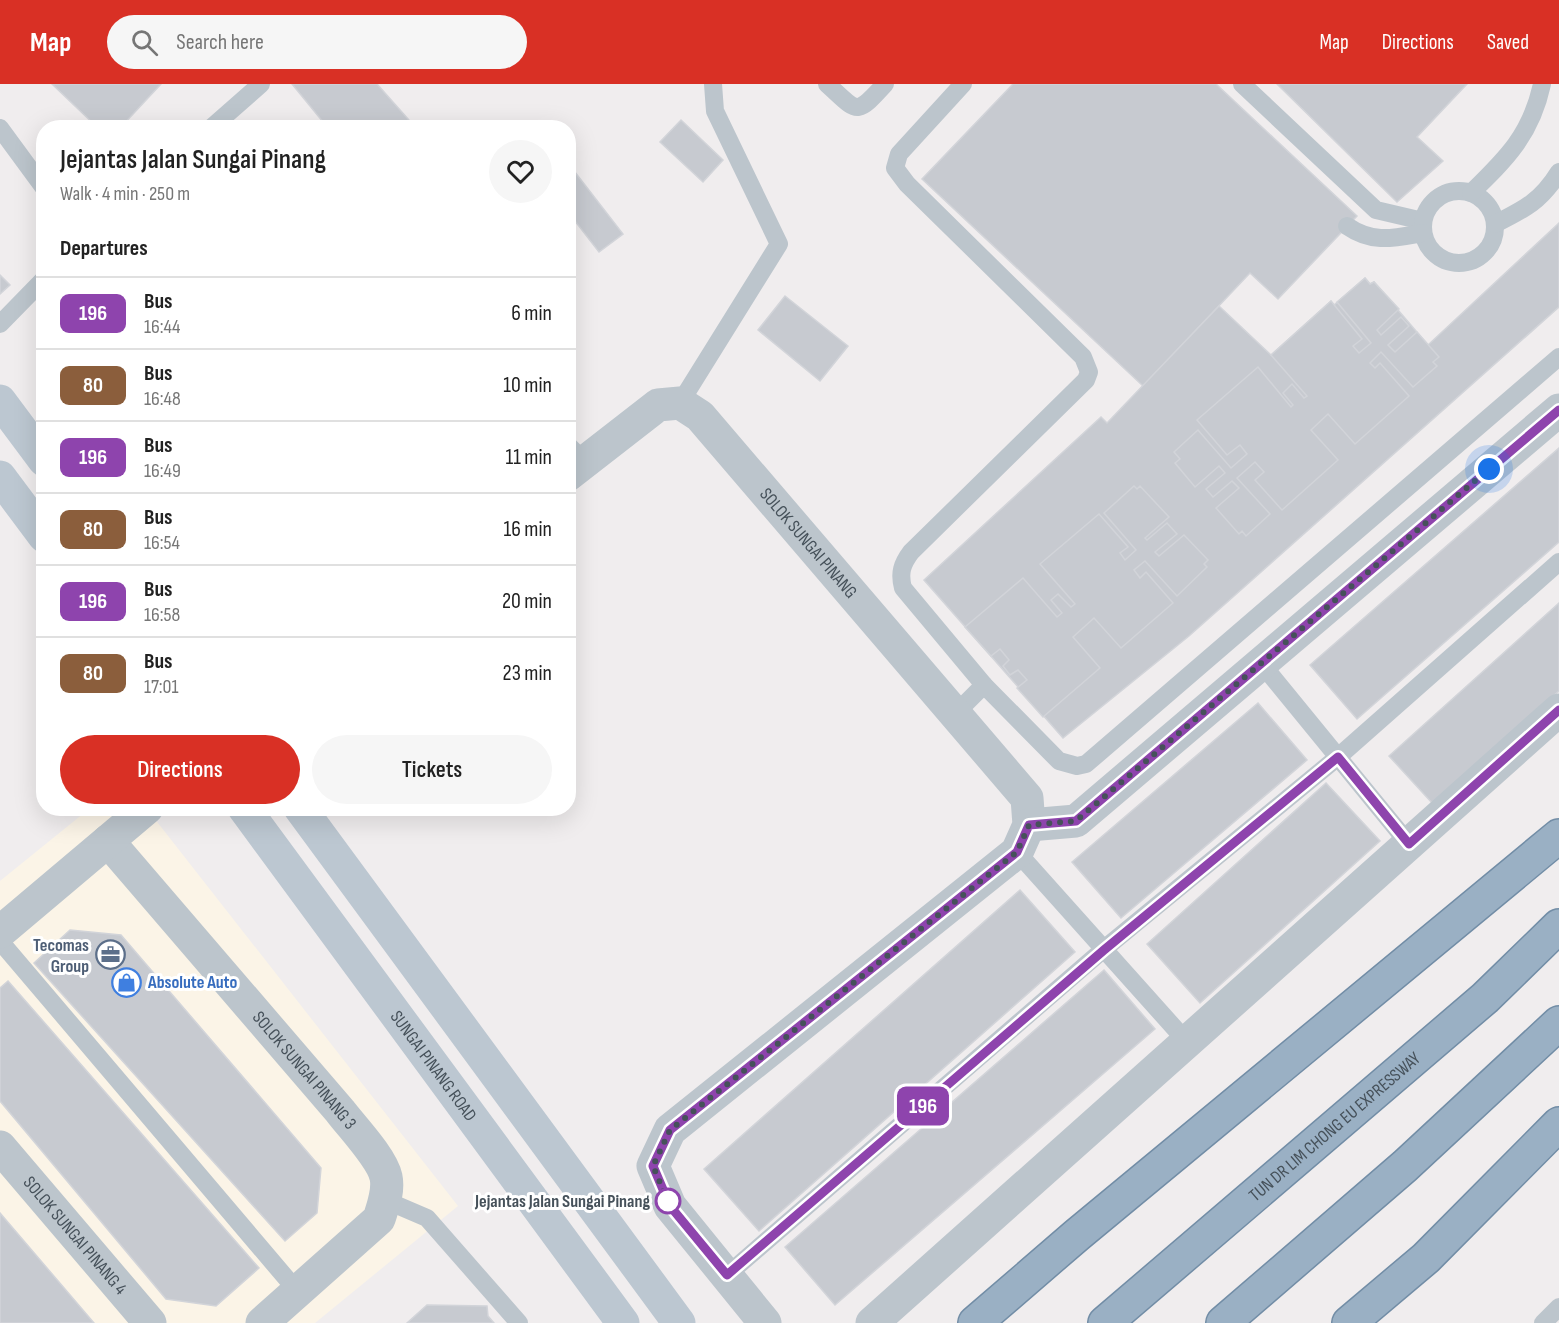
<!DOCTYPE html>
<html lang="en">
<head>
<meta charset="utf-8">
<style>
	:root { --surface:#fff; --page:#f6f6f6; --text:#222; --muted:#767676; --line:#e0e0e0; --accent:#d93025 }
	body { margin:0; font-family:"Sofia Sans Condensed",sans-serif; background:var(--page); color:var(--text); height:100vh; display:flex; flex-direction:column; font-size:22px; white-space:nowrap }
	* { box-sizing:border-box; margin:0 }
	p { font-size:20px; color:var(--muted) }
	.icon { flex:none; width:33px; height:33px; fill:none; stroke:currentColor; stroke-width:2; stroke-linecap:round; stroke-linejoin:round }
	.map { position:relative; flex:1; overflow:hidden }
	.details { position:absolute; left:36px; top:36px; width:540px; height:696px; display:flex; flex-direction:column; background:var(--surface); border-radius:24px; box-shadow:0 6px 24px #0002 }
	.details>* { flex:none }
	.badge { padding:0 12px; border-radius:9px; font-size:21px; line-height:39px }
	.you { position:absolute; width:30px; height:30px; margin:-15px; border:4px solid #fff; border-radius:50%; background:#1a73e8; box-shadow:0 0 0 9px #1a73e833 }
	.map>.badge { position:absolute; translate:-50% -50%; box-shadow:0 0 0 3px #fff }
	h2 { padding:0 24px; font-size:22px; line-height:54px }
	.round { display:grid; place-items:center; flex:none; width:63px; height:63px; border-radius:32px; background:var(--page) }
	.head { display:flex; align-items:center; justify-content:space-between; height:102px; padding:0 24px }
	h1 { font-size:28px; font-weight:600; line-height:45px }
	.cta { display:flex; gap:12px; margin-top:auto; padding:12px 24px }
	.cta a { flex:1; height:69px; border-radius:36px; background:var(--accent); color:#fff; font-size:24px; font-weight:600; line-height:69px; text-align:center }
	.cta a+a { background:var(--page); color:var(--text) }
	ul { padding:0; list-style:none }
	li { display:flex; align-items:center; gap:18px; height:72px; padding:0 24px; border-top:2px solid var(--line) }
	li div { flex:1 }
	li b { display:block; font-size:22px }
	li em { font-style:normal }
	li .badge { min-width:66px; font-weight:700; text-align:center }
	header { display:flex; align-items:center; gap:36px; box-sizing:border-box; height:84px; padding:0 30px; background:var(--accent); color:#fff }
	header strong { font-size:28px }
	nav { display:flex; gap:33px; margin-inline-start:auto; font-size:21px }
	.search { width:420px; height:54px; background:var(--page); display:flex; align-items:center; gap:15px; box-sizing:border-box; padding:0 21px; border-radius:33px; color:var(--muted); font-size:22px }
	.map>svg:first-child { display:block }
</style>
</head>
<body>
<header>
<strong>Map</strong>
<div class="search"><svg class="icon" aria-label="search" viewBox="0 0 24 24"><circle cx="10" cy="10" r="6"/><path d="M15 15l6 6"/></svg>Search here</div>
<nav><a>Map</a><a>Directions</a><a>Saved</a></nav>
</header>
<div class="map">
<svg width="1559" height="1239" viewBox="0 0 1559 1239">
	<rect width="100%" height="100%" fill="#f0edee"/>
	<!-- commercial -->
	<path fill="#fbf4e7" d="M 89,725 L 147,725 L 458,1122 L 315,1239 L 0,1239 L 0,797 Z"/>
	<!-- building -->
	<g fill="#c7cad0" stroke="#d2d4d9" stroke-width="1.5">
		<path d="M 52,0 L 161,0 L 120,44 L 98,44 Z"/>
		<path d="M 292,0 L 377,0 L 416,44 L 328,44 Z"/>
		<path d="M 1013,0 L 1216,0 L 1357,132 L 1278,215 L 1250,189 L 1143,302 L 922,95 Z"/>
		<path d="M 1277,0 L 1467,0 L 1417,53 L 1443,77 L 1397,118 Z"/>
		<path d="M 681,36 L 723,76 L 703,98 L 660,58 Z"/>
		<path d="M 571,83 L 623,150 L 599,168 L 568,128 L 568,84 Z"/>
		<path d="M 1559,139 L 1559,223 L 1189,552 L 1063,654 L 924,496 L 1101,333 L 1107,339 L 1219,222 L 1271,271 L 1331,217 L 1334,221 L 1365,194 L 1370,200 L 1374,198 L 1428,261 Z"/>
		<path d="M 0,191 L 10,201 L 0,210 Z"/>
		<path d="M 1365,194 L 1370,200 L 1374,198 L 1399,225 L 1377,246 L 1381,251 L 1401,233 L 1409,242 L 1388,261 L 1395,268 L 1417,248 L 1439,273 L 1433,278 L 1437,282 L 1413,303 L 1381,268 L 1370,279 L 1375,284 L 1380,279 L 1409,312 L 1355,360 L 1328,330 L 1311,346 L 1338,376 L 1282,426 L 1255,396 L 1264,388 L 1255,378 L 1237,394 L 1270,430 L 1246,452 L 1242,447 L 1239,450 L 1216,424 L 1239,404 L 1232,397 L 1213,413 L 1206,405 L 1225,389 L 1219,382 L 1195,403 L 1175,379 L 1180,375 L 1174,368 L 1198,346 L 1231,384 L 1247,370 L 1240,361 L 1227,371 L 1197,336 L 1258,283 L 1291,323 L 1293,321 L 1283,309 L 1292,300 L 1304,314 L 1307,312 L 1271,271 L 1331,217 L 1362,255 L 1353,262 L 1359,269 L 1371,259 L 1337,218 Z"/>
		<path d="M 785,212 L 848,262 L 820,297 L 758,246 Z"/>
		<path d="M 1559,364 L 1559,458 L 1357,635 L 1310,581 Z"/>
		<path d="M 1134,402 L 1137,405 L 1140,402 L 1169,433 L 1145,454 L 1147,456 L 1167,439 L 1177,450 L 1155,468 L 1159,472 L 1184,451 L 1208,476 L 1204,480 L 1207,483 L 1177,512 L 1145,477 L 1134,486 L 1140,494 L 1146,488 L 1173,519 L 1121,564 L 1094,534 L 1073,553 L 1100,584 L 1043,633 L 1017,604 L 1027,596 L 1018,586 L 1010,591 L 1003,582 L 1009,576 L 1000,565 L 991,572 L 965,543 L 1023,494 L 1057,533 L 1062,529 L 1051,516 L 1058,510 L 1071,523 L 1075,520 L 1040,480 L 1099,430 L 1128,463 L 1120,469 L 1125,476 L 1136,466 L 1104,429 Z"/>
		<path d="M 1559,519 L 1559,607 L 1433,720 L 1389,672 Z"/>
		<path d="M 1258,619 L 1307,676 L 1121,834 L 1072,778 Z"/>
		<path d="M 1326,699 L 1380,757 L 1200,919 L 1147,860 Z"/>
		<path d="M 1020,806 L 1075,868 L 759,1147 L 704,1085 Z"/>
		<path d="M 70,846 L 121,851 L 321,1084 L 317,1129 L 285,1157 L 34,879 Z"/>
		<path d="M 1104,886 L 1155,945 L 835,1221 L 785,1163 Z"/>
		<path d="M 8,897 L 259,1184 L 216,1222 L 166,1215 L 0,1017 L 0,904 Z"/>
		<path d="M 0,1129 L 94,1239 L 0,1239 Z"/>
		<path d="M 427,1221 L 487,1222 L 488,1232 L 494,1239 L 407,1239 Z"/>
	</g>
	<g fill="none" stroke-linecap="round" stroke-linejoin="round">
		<defs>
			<g id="trunk">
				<path d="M 975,1239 L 1077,1151 L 1559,752"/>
				<path id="s5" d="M 1105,1239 L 1485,914 L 1559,842"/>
				<path d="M 1223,1239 L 1405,1082 L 1559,939"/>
				<path d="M 1349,1239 L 1426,1174 L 1559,1040"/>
			</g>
		</defs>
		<!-- trunk casing -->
		<use href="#trunk" stroke="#728da6" stroke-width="36"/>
		<!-- service -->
		<g stroke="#bcc5cc" stroke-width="18">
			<path d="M 827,0 C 858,28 855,33 885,0"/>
			<path d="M 963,0 L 899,70 L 895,84 L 907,100 L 1083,273 L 1089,288 L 1086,296 L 911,468 C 902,480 899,489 903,504 L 984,601 L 1059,677 L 1077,682 L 1086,680 L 1559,273"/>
			<path d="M 1242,0 L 1376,126 L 1423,137"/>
			<path d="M 0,44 L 44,104"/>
			<path d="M 211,44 L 261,0"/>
			<circle cx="1459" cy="143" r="36"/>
			<path d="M 1471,109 C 1506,75 1531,51 1542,0"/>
			<path d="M 1495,140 C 1525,125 1541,117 1559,88"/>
			<path d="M 1347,142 C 1373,160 1394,154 1423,149"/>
			<path d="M 0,240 L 44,195"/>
			<path d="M 680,319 L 779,160 L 715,27 L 713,0"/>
			<path d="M 568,361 L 585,378"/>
			<path d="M 1261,579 L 1409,760"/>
			<path d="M 955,630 L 984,601"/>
			<path d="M 1017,768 L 1187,958"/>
			<path d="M 0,857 L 298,1208"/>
			<path d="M 385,1116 L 427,1134 L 519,1239"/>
			<path d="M 727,1191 L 1104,865 L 1338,673 L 1559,478"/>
			<path d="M 1543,1239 L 1559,1223"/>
		</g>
		<!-- minor -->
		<g stroke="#bcc5cc" stroke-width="33">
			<path id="s1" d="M 568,391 L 658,321 L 680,319 L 700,332 L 1027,714 L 1029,741 L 1017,768 L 670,1046 L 653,1082 L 670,1122 L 765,1239"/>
			<path d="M 1029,741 L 1076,737 L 1559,326"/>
			<path id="s2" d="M 108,757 L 340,1027 C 352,1043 382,1074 386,1093 C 389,1107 383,1122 379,1135 L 262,1239"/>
			<path d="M 0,848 L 147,724"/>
			<path id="s3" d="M 0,1063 L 150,1239"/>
			<path d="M 872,1239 L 1559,626"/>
		</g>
		<!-- secondary -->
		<g stroke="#bcc7d1" stroke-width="33">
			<path d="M 0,317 L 44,376"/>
			<path d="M 0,393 L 44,452"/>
			<path id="s4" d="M 244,724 L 623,1239"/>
			<path d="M 300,724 L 679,1239"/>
		</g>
		<!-- trunk -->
		<use href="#trunk" stroke="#9ab0c4" stroke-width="33"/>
	</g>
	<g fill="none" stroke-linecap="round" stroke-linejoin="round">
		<defs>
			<path id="line" d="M 1559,326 L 1076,737 L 1029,741 L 1017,768 L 670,1046 L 653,1082 L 670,1122 L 727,1191 L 1104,866 L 1338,673 L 1409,760 L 1559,626"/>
		</defs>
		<!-- line casing -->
		<use href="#line" stroke="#fff" stroke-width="14"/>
		<!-- line -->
		<use href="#line" stroke="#8e44ad" stroke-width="9"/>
		<!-- walk -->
		<path stroke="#46515a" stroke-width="6" stroke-dasharray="0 10.8" d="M 668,1117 L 670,1122 L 653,1082 L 670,1046 L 1017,768 L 1029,741 L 1076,737 L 1489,385"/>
	</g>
	<!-- icons -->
	<defs>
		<symbol id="office-ring" viewBox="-11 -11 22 22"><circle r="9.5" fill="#fff" stroke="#5c6f8a" stroke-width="1.5"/><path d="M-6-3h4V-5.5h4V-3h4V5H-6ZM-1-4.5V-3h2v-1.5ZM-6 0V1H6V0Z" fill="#5c6f8a"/></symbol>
		<symbol id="shop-ring" viewBox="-11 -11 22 22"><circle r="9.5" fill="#fff" stroke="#3f7fe0" stroke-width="1.5"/><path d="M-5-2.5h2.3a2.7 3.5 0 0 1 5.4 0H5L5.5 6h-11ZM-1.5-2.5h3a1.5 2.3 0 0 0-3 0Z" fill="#3f7fe0"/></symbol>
	</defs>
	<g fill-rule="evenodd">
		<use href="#office-ring" x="94" y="854" width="33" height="33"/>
		<use href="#shop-ring" x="110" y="882" width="33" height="33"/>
	</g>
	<!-- markers -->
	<circle fill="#fff" stroke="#8e44ad" stroke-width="3" cx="668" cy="1117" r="12"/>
	<g text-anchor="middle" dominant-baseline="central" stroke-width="6" stroke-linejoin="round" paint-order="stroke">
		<!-- street labels -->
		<g font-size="18" fill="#46515a" stroke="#fff">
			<text stroke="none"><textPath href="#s1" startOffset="327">SOLOK SUNGAI PINANG</textPath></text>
			<text stroke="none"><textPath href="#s4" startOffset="320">SUNGAI PINANG ROAD</textPath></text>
			<text stroke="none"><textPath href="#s2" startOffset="302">SOLOK SUNGAI PINANG 3</textPath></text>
			<text stroke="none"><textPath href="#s5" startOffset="302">TUN DR LIM CHONG EU EXPRESSWAY</textPath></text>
			<text stroke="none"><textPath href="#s3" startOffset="116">SOLOK SUNGAI PINANG 4</textPath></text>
		</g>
		<!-- service labels -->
		<g font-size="18" font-weight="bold" fill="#4e5e75" stroke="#fff" text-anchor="end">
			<text x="89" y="861">Tecomas<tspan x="89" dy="21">Group</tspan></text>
		</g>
		<!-- shop labels -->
		<g font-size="18" font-weight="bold" fill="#366cbe" stroke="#fff" text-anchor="start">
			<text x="148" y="898">Absolute Auto</text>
		</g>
		<!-- stop labels -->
		<g font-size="18" font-weight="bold" fill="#46515a" stroke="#fff" text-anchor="end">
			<text x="650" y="1117">Jejantas Jalan Sungai Pinang</text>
		</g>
	</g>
</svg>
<div class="you" style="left:1489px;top:385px"></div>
<b class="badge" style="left:923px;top:1022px;background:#8e44ad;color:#fff">196</b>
<section class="details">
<div class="head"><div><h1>Jejantas Jalan Sungai Pinang</h1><p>Walk · 4 min · 250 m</p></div><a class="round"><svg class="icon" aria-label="heart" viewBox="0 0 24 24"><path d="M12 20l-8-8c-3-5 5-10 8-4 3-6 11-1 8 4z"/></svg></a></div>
<h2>Departures</h2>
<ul>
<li><span class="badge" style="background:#8e44ad;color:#fff">196</span><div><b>Bus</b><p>16:44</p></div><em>6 min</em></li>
<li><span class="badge" style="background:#8b5e3c;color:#fff">80</span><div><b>Bus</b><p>16:48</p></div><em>10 min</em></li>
<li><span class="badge" style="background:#8e44ad;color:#fff">196</span><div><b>Bus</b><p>16:49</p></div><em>11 min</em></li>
<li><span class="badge" style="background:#8b5e3c;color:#fff">80</span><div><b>Bus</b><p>16:54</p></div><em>16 min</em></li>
<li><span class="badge" style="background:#8e44ad;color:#fff">196</span><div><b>Bus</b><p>16:58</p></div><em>20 min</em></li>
<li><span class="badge" style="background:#8b5e3c;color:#fff">80</span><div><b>Bus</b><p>17:01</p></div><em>23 min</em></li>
</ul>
<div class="cta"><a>Directions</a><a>Tickets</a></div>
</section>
</div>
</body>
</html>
